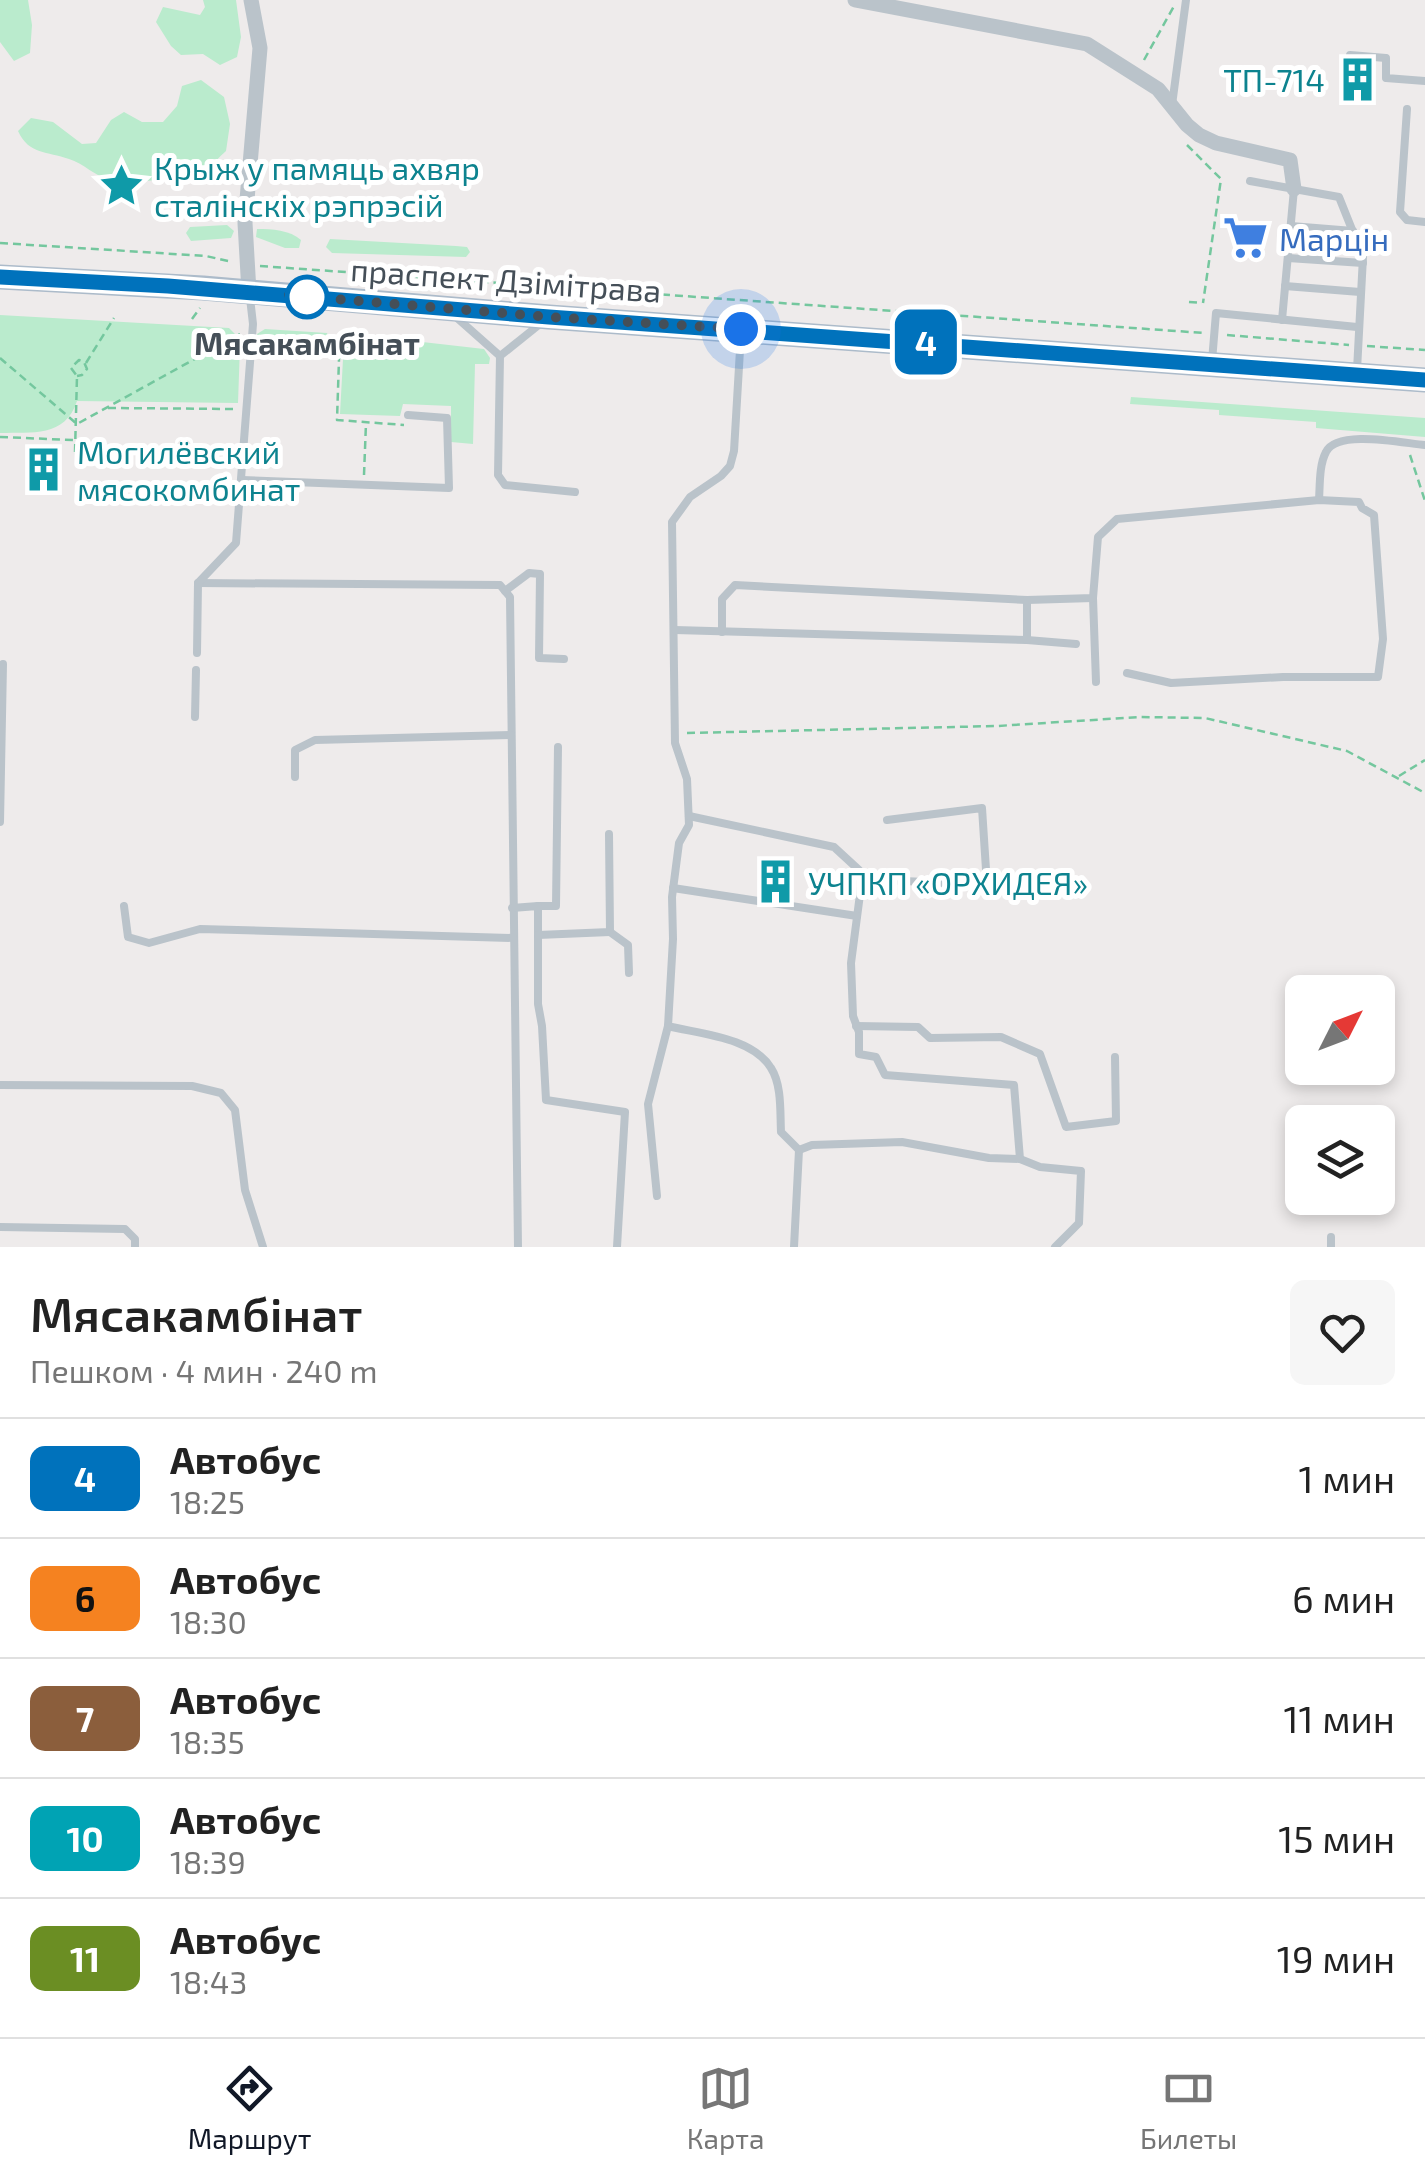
<!DOCTYPE html>
<html lang="ru">
<head>
<meta charset="utf-8">
<style>
	:root { --surface:#fff; --page:#f6f6f6; --text:#222; --muted:#767676; --line:#e0e0e0; --accent:#111827 }
	body { margin:0; font-family:"Exo 2",sans-serif; background:var(--page); color:var(--text); height:100vh; display:flex; flex-direction:column; font-size:38px; white-space:nowrap }
	* { box-sizing:border-box; margin:0 }
	p { font-size:32px; color:var(--muted) }
	.icon { flex:none; width:55px; height:55px; fill:none; stroke:currentColor; stroke-width:2; stroke-linecap:round; stroke-linejoin:round }
	.map { position:relative; height:1247px; overflow:hidden }
	.drawer { display:flex; flex-direction:column; background:var(--surface); flex:1 }
	.drawer>* { flex:none }
	.badge { padding:0 20px; border-radius:15px; font-size:35px; line-height:65px }
	.needle { width:65px; rotate:48deg }
	.buttons { position:absolute; left:1285px; top:975px; display:grid; gap:20px }
	.buttons a { display:grid; place-items:center; width:110px; height:110px; border-radius:15px; background:var(--surface); box-shadow:0 5px 15px #0003; font-size:50px }
	.you { position:absolute; width:50px; height:50px; margin:-25px; border:8px solid #fff; border-radius:50%; background:#1a73e8; box-shadow:0 0 0 15px #1a73e833 }
	.map>.badge { position:absolute; translate:-50% -50%; box-shadow:0 0 0 5px #fff }
	.round { display:grid; place-items:center; flex:none; width:105px; height:105px; border-radius:15px; background:var(--page) }
	.head { display:flex; align-items:center; justify-content:space-between; height:170px; padding:0 30px }
	h1 { font-size:48px; font-weight:600; line-height:75px }
	ul { padding:0; list-style:none }
	li { display:flex; align-items:center; gap:30px; height:120px; padding:0 30px; border-top:2px solid var(--line) }
	li div { flex:1 }
	li b { display:block; font-size:38px }
	li em { font-style:normal }
	li .badge { min-width:110px; font-weight:700; text-align:center }
	.menu { display:flex; justify-content:space-around; align-items:center; height:140px; border-top:2px solid var(--line); background:var(--surface); font-size:28px; color:var(--muted) }
	.menu a { display:grid; justify-items:center; gap:5px }
	.menu .selected { color:var(--accent) }
	.map>svg:first-child { display:block }
</style>
</head>
<body>
<div class="map">
<svg width="1425" height="1247" viewBox="0 0 1425 1247">
	<rect width="100%" height="100%" fill="#eeebeb"/>
	<!-- green -->
	<g fill="#baebcd">
		<path d="M 0,0 L 28,0 L 32,25 L 30,53 L 14,61 L 0,42 Z"/>
		<path d="M 203,0 L 236,0 L 241,37 L 237,57 L 220,65 L 203,54 L 181,55 L 171,46 L 156,22 L 163,7 L 200,15 L 205,7 Z"/>
		<path d="M 201,80 L 224,97 L 230,124 L 226,151 C 219,157 211,167 202,171 C 185,179 128,184 110,180 C 96,177 83,163 69,159 C 47,151 29,155 18,131 L 31,118 L 53,122 L 82,144 L 96,143 L 111,120 L 124,112 L 142,122 L 163,122 L 177,106 L 182,86 Z"/>
		<path d="M 227,225 L 234,231 L 231,238 L 191,241 L 186,233 L 190,227 Z"/>
		<path d="M 257,229 C 272,229 290,230 301,240 L 299,248 L 285,248 L 256,237 Z"/>
		<path d="M 330,239 L 456,246 L 467,247 L 470,252 L 466,257 L 332,253 L 326,247 Z"/>
		<path d="M 0,315 L 229,328 L 238,337 L 240,346 L 238,403 L 77,401 C 65,438 32,432 0,433 Z"/>
		<path d="M 265,329 L 327,333 L 335,356 L 256,350 L 257,334 Z"/>
		<path d="M 352,334 L 484,349 L 490,358 L 489,364 L 475,364 L 473,444 L 451,442 L 451,406 L 403,404 L 400,416 L 340,414 L 343,359 Z"/>
		<path d="M 1131,397 L 1425,418 L 1425,437 L 1316,428 L 1316,422 L 1219,415 L 1219,410 L 1130,404 Z"/>
	</g>
	<g fill="none" stroke-linecap="round" stroke-linejoin="round">
		<!-- path -->
		<g stroke="#74c79e" stroke-width="2.5" stroke-dasharray="8 5" stroke-linecap="butt">
			<path d="M 1144,60 L 1174,6"/>
			<path d="M 1187,145 L 1221,179 L 1203,303"/>
			<path d="M 0,243 L 206,256 L 232,262"/>
			<path d="M 260,266 L 1204,333"/>
			<path d="M 1189,302 L 1202,303"/>
			<path d="M 192,319 L 200,308"/>
			<path d="M 353,331 L 339,359 L 337,420 L 404,425"/>
			<path d="M 1227,335 L 1349,345"/>
			<path d="M 1367,346 L 1425,350"/>
			<path d="M 0,358 L 77,424 L 240,334"/>
			<path d="M 86,363 L 114,318"/>
			<path d="M 108,408 L 235,409"/>
			<path d="M 0,437 L 73,440"/>
			<path d="M 75,452 L 77,376 L 71,368 L 79,360 L 84,362 L 87,369 L 82,375 L 77,376"/>
			<path d="M 1410,455 L 1425,501"/>
			<path d="M 364,475 L 366,423"/>
			<path d="M 687,733 L 997,726 L 1140,717 L 1205,718 L 1347,751 L 1425,793"/>
			<path d="M 1399,776 L 1425,760"/>
		</g>
		<!-- service -->
		<g stroke="#bac3ca" stroke-width="8">
			<path d="M 1350,55 L 1386,58 L 1386,78 L 1425,81"/>
			<path d="M 1172,105 L 1186,0"/>
			<path d="M 1407,109 L 1400,212 L 1407,220 L 1425,222"/>
			<path d="M 1250,181 L 1339,197 L 1363,257 L 1357,370"/>
			<path d="M 1291,226 L 1353,231"/>
			<path d="M 1288,258 L 1363,263"/>
			<path d="M 1285,286 L 1360,292"/>
			<path d="M 456,317 L 500,356 L 498,475 L 505,485 L 575,492"/>
			<path d="M 1282,320 L 1294,189"/>
			<path d="M 741,333 L 734,451 L 730,466 L 721,476 L 690,497 L 672,522 L 675,743 L 687,779 L 689,825 L 679,843 L 672,897 L 673,939 L 668,1026 C 700,1034 752,1037 771,1068 C 782,1085 780,1112 781,1132 L 799,1150 L 794,1247"/>
			<path d="M 500,356 L 540,324"/>
			<path d="M 1212,361 L 1216,313 L 1357,327"/>
			<path d="M 242,480 L 449,488 L 447,418 L 408,415"/>
			<path d="M 1319,500 C 1320,485 1319,465 1326,452 C 1337,429 1402,443 1425,445"/>
			<path d="M 198,583 L 500,585 L 510,597 L 518,1247"/>
			<path d="M 505,591 L 529,573 L 540,574 L 539,658 L 564,659"/>
			<path d="M 1093,598 L 1096,682"/>
			<path d="M 675,630 L 1027,640 L 1076,644"/>
			<path d="M 722,632 L 722,599 L 735,585 L 1027,600 L 1093,598 L 1098,537 L 1117,519 L 1319,500 L 1359,502 L 1362,508 L 1374,515 L 1383,639 L 1378,677 L 1283,677 L 1171,683 L 1127,673"/>
			<path d="M 1027,640 L 1027,600"/>
			<path d="M 197,653 L 198,583 L 236,543 L 253,324 L 250,298"/>
			<path d="M 195,717 L 196,670"/>
			<path d="M 295,777 L 295,750 L 315,740 L 511,735"/>
			<path d="M 689,816 L 834,847 L 859,870 L 862,879 L 987,885 L 982,808 L 887,820"/>
			<path d="M 0,822 L 3,664"/>
			<path d="M 862,879 L 851,963 L 853,1016 L 859,1032 L 859,1054 L 876,1057 L 885,1075 L 1014,1085 L 1020,1159 L 1040,1167 L 1081,1171 L 1079,1223 L 1055,1247"/>
			<path d="M 673,888 L 857,916"/>
			<path d="M 124,906 L 128,937 L 149,943 L 200,929 L 513,938"/>
			<path d="M 538,906 L 556,906 L 558,747"/>
			<path d="M 512,908 L 538,906 L 538,1004 L 542,1026 L 546,1100 L 625,1112 L 617,1247"/>
			<path d="M 610,932 L 628,945 L 629,973"/>
			<path d="M 538,935 L 610,932 L 609,834"/>
			<path d="M 856,1026 L 918,1027 L 930,1038 L 1001,1037 L 1040,1054 L 1066,1127 L 1116,1121 L 1115,1057"/>
			<path d="M 0,1085 L 192,1086 L 221,1093 L 235,1110 L 245,1190 L 263,1247"/>
			<path d="M 799,1150 L 812,1145 L 902,1142 L 989,1158 L 1020,1159"/>
			<path d="M 657,1196 L 648,1104 L 668,1026"/>
			<path d="M 0,1227 L 125,1229 L 135,1239 L 135,1247"/>
			<path d="M 1331,1247 L 1331,1237"/>
		</g>
		<!-- minor -->
		<g stroke="#bac3ca" stroke-width="15">
			<path d="M 855,0 L 1087,44 L 1158,89 L 1187,125 L 1199,135 L 1216,143 L 1290,160 L 1294,189"/>
			<path d="M 249,292 L 245,223 L 260,48 L 251,0"/>
		</g>
		<!-- primary -->
		<path stroke="#acbbca" stroke-width="25" d="M 0,277 L 203,288 L 549,317 L 1425,380"/>
	</g>
	<g fill="none" stroke-linecap="round" stroke-linejoin="round">
		<defs>
			<path id="line" d="M 0,277 L 168,286 L 549,317 L 1425,380"/>
		</defs>
		<!-- line casing -->
		<use href="#line" stroke="#fff" stroke-width="22"/>
		<!-- line -->
		<use href="#line" stroke="#0072bc" stroke-width="15"/>
		<!-- walk -->
		<path stroke="#454f58" stroke-width="10" stroke-dasharray="0 18" d="M 307,297 L 288,295 L 549,317 L 741,329"/>
	</g>
	<!-- icons -->
	<defs>
		<symbol id="building-bare" viewBox="-9 -9 18 18"><path d="M-4-6H4V6H1V3H-1V6H-4ZM-2.5-4.3h1.7v1.8h-1.7ZM.8-4.3h1.7v1.8H.8ZM-2.5-1h1.7V.8h-1.7ZM.8-1h1.7V.8H.8Z" fill="#0f9aa8" stroke="#fff" stroke-width="2.5" paint-order="stroke"/></symbol>
		<symbol id="sight-bare" viewBox="-9 -9 18 18"><path d="M0-6L1.8-2.2L6-1.7L2.9 1.2L3.7 5.4L0 3.3L-3.7 5.4L-2.9 1.2L-6-1.7L-1.8-2.2Z" fill="#0f9aa8" stroke="#fff" stroke-width="2.5" paint-order="stroke"/></symbol>
		<symbol id="supermarket-bare" viewBox="-9 -9 18 18"><path d="M-6-5.5h2.5l.6 2H6L4.5 2H-2.5L-4.4-4H-6ZM-1.5 3.2a1.3 1.3 0 1 0 .1 0ZM3 3.2a1.3 1.3 0 1 0 .1 0Z" fill="#3f7fe0" stroke="#fff" stroke-width="2.5" paint-order="stroke"/></symbol>
	</defs>
	<g fill-rule="evenodd">
		<use href="#building-bare" x="1326" y="48" width="63" height="63"/>
		<use href="#sight-bare" x="90" y="154" width="63" height="63"/>
		<use href="#supermarket-bare" x="1214" y="206" width="63" height="63"/>
		<use href="#building-bare" x="12" y="438" width="63" height="63"/>
		<use href="#building-bare" x="744" y="850" width="63" height="63"/>
	</g>
	<!-- markers -->
	<circle fill="#fff" stroke="#0072bc" stroke-width="5" cx="307" cy="297" r="20"/>
	<g text-anchor="middle" dominant-baseline="central" stroke-width="10" stroke-linejoin="round" paint-order="stroke">
		<!-- culture labels -->
		<g font-size="32" fill="#0d838f" stroke="#fff" text-anchor="start">
			<text x="1325" y="79" text-anchor="end">ТП-714</text>
			<text x="154" y="167">Крыж у памяць ахвяр<tspan x="154" dy="37">сталінскіх рэпрэсій</tspan></text>
			<text x="77" y="451">Могилёвский<tspan x="77" dy="37">мясокомбинат</tspan></text>
			<text x="808" y="882">УЧПКП «ОРХИДЕЯ»</text>
		</g>
		<!-- shop labels -->
		<g font-size="32" fill="#366cbe" stroke="#fff" text-anchor="start">
			<text x="1279" y="238">Марцін</text>
		</g>
		<!-- street labels -->
		<g font-size="32" fill="#454f58" stroke="#fff">
			<text transform="translate(506 279) rotate(4)">праспект Дзімітрава</text>
		</g>
		<!-- stop labels -->
		<g font-size="32" font-weight="bold" fill="#454f58" stroke="#fff">
			<text x="307" y="342">Мясакамбінат</text>
		</g>
	</g>
</svg>
<div class="buttons">
<a><svg class="needle" viewBox="-14 -14 28 28"><path d="M0-13l5 13h-10z" fill="#e53935"/><path d="M0 13l5-13h-10z" fill="#767676"/></svg></a>
<a><svg class="icon" aria-label="layers" viewBox="0 0 24 24"><path d="M12 4l9 5-9 5-9-5zM3 14l9 5 9-5"/></svg></a>
</div>
<div class="you" style="left:741px;top:329px"></div>
<b class="badge" style="left:926px;top:342px;background:#0072bc;color:#fff">4</b>
</div>
<section class="drawer">
<div class="head"><div><h1>Мясакамбінат</h1><p>Пешком · 4 мин · 240 m</p></div><a class="round"><svg class="icon" aria-label="heart" viewBox="0 0 24 24"><path d="M12 20l-8-8c-3-5 5-10 8-4 3-6 11-1 8 4z"/></svg></a></div>
<ul>
<li><span class="badge" style="background:#0072bc;color:#fff">4</span><div><b>Автобус</b><p>18:25</p></div><em>1 мин</em></li>
<li><span class="badge" style="background:#f58220;color:#111">6</span><div><b>Автобус</b><p>18:30</p></div><em>6 мин</em></li>
<li><span class="badge" style="background:#8b5e3c;color:#fff">7</span><div><b>Автобус</b><p>18:35</p></div><em>11 мин</em></li>
<li><span class="badge" style="background:#00a3b4;color:#fff">10</span><div><b>Автобус</b><p>18:39</p></div><em>15 мин</em></li>
<li><span class="badge" style="background:#6b8e23;color:#fff">11</span><div><b>Автобус</b><p>18:43</p></div><em>19 мин</em></li>
</ul>
</section>
<nav class="menu">
<a class="selected"><svg class="icon" aria-label="directions" viewBox="0 0 24 24"><path d="M12 3l9 9-9 9-9-9zM9 14v-3h6M13 9l2 2-2 2"/></svg>Маршрут</a>
<a><svg class="icon" aria-label="map" viewBox="0 0 24 24"><path d="M3 6l6-2 6 2 6-2v14l-6 2-6-2-6 2zM9 4v14M15 6v14"/></svg>Карта</a>
<a><svg class="icon" aria-label="tickets" viewBox="0 0 24 24"><path d="M3 7h18v10H3zM15 7v10"/></svg>Билеты</a>
</nav>
</body>
</html>
